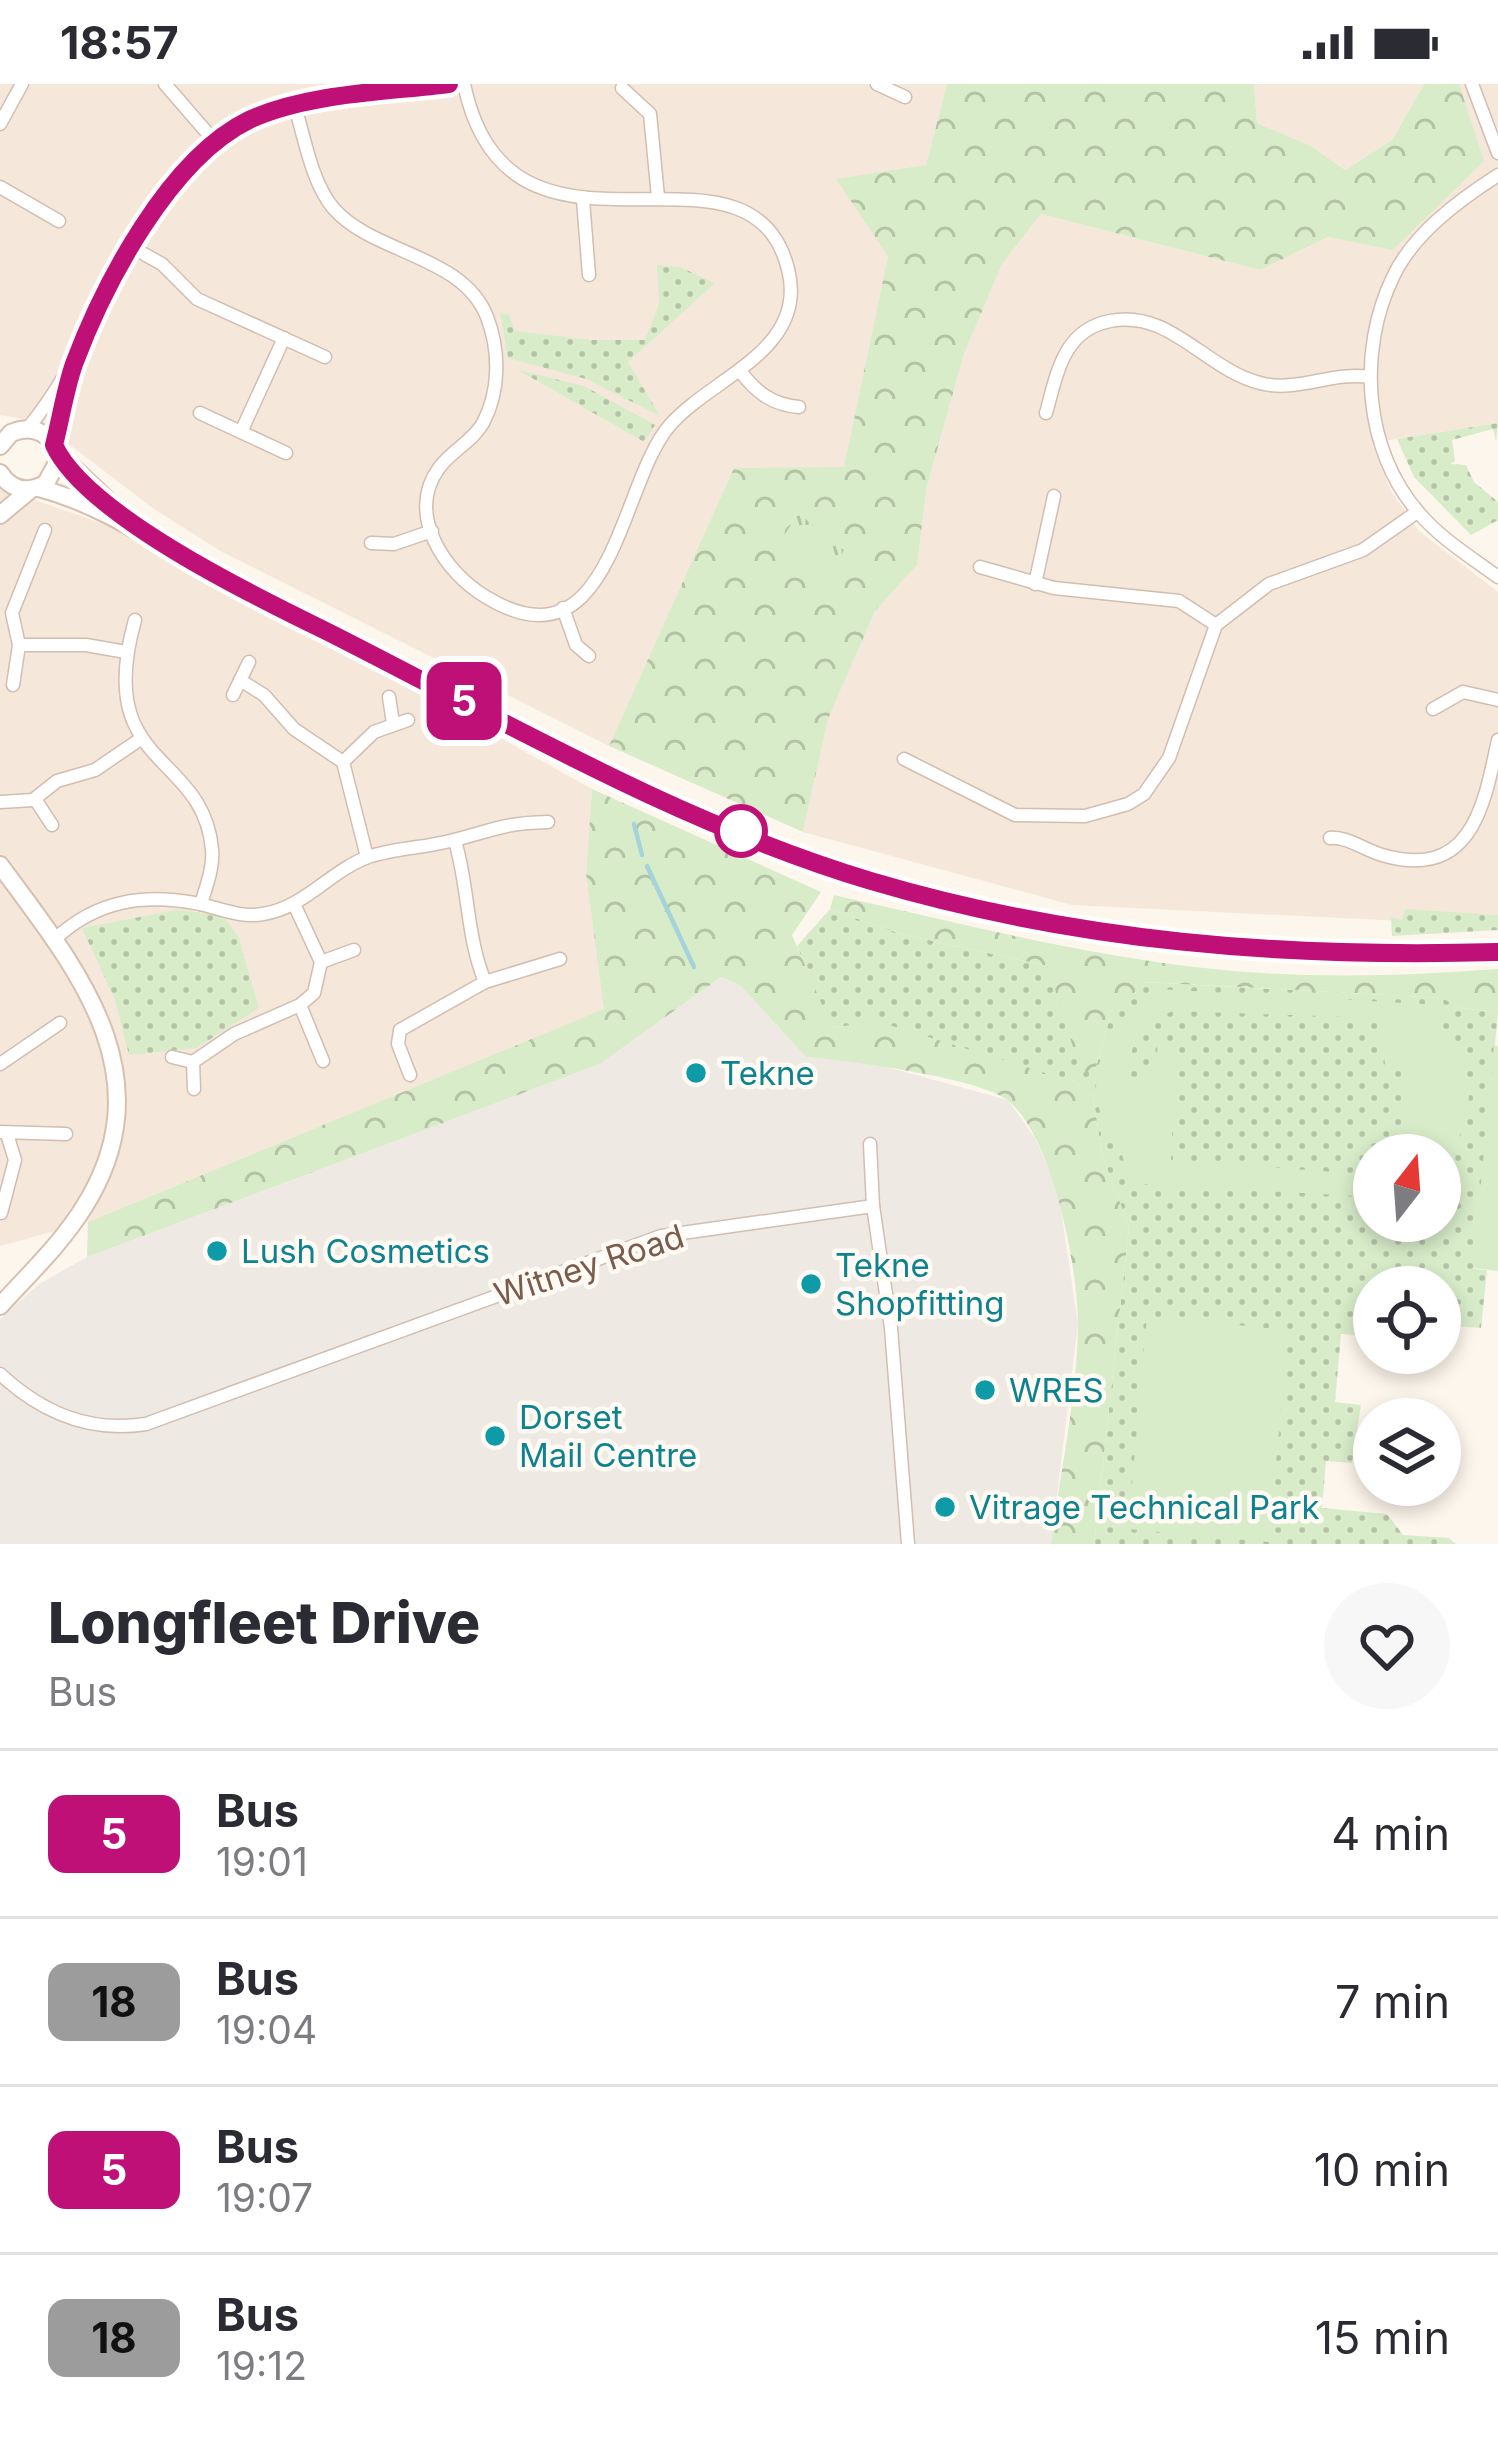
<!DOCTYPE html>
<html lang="en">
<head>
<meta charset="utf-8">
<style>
	:root { --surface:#fff; --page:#f7f7f7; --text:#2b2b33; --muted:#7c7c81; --line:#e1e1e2 }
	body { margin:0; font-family:Inter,sans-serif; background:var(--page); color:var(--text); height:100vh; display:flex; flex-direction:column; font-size:45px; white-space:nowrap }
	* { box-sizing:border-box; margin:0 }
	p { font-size:39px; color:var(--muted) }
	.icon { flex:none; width:66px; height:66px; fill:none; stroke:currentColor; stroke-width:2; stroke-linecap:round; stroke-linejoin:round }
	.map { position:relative; height:1460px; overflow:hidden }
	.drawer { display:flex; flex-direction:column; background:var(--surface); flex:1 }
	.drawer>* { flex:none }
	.badge { padding:0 24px; border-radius:18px; font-size:42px; line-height:78px }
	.needle { width:78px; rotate:17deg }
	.buttons { position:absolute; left:1353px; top:1050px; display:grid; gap:24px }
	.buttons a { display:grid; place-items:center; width:108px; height:108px; border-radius:50%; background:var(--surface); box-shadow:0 6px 18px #0003; font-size:60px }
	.map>.badge { position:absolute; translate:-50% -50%; box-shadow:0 0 0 6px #fff }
	.round { display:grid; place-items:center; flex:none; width:126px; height:126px; border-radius:63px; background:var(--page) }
	.headline { display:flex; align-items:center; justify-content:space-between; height:204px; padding:0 48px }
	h1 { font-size:57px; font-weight:800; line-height:90px }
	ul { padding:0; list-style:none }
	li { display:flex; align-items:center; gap:36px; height:168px; padding:0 48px; border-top:3px solid var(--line) }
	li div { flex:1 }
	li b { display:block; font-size:45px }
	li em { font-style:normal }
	li .badge { min-width:132px; font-weight:700; text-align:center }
	.status { display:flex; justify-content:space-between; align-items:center; height:84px; padding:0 60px; background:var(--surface); direction:ltr }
	.status svg { height:33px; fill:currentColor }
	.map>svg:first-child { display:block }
</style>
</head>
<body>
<div class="status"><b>18:57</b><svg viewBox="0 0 49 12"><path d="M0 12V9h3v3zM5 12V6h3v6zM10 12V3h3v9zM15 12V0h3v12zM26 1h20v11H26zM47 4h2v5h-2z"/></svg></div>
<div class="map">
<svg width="1498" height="1460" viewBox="0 0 1498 1460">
	<defs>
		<pattern id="grass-dots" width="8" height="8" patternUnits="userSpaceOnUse" patternTransform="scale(3)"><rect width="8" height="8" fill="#d8ecc9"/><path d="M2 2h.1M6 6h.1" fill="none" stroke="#b4c2a5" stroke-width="1.8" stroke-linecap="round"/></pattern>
		<pattern id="forest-crowns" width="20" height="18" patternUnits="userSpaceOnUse" patternTransform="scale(3)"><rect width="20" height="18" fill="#d8ecc9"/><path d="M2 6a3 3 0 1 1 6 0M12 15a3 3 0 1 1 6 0" fill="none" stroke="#b4c2a5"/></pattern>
		<pattern id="park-tufts" width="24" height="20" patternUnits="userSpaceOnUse" patternTransform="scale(3)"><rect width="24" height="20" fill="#d8ecc9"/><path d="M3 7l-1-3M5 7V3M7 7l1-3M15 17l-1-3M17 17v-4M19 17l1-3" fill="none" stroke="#b4c2a5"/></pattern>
	</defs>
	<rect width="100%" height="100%" fill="#fdf6ec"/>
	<!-- residential -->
	<g fill="#f5e8da">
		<path d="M 0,0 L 947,0 L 926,81 L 888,172 L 844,384 L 734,385 L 609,662 L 222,468 L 154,425 L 74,364 L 29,336 L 0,331 Z"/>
		<path d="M 1254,0 L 1424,0 L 1392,56 L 1345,86 L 1311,62 L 1257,39 Z"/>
		<path d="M 1458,0 L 1498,0 L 1498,339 L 1372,359 L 1391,407 L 1419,447 L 1498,508 L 1498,831 L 1406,826 L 1402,837 L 1072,821 L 803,748 L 828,635 L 875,527 L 917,481 L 927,402 L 964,270 L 1002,180 L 1041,130 L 1260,186 L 1328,153 L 1393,165 L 1483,77 Z"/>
		<path d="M 0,404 L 136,451 L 592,705 L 586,790 L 605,925 L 88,1138 L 0,1162 Z"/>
	</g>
	<!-- industrial -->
	<path fill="#efe9e4" d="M 721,893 L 740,901 L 806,973 L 868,978 L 1008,1016 L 1035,1054 L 1058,1106 L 1078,1240 L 1051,1460 L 0,1460 L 0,1235 L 39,1200 L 87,1173 L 600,980 Z"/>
	<!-- grass -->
	<g fill="url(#grass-dots)" fill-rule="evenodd">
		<path d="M 657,181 L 680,183 L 715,199 L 628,278 L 660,332 L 586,295 L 508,274 L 500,228 L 509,231 L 515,247 L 592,256 L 645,256 L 659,220 Z"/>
		<path d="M 518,286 L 584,302 L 655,341 L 644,358 Z"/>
		<path d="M 1498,339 L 1496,357 L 1493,345 L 1452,356 L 1455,377 L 1450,380 L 1466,381 L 1474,398 L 1498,418 L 1498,436 L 1471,451 L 1414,393 L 1397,355 Z"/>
		<path d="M 830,825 L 901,850 L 1048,882 L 1095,987 L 1109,936 L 1143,898 L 1442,914 L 1461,924 L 1498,928 L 1474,1185 L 1487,1186 L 1481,1244 L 1440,1241 L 1440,1203 L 1374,1203 L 1374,1252 L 1341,1250 L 1335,1318 L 1361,1321 L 1352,1379 L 1326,1377 L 1322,1424 L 1387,1430 L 1403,1451 L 1449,1454 L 1456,1460 L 1094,1460 L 1129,1143 L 1102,1071 L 1093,1012 L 1075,998 L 876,938 L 831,944 L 797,862 ZM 1374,1071 L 1440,1071 L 1440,1137 L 1374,1137 Z"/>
		<path d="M 1405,825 L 1498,831 L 1498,846 L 1392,852 L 1391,833 L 1402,836 Z"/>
		<path d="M 177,826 L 222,831 L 238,852 L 259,924 L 196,964 L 129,971 L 115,916 L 82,844 Z"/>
	</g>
	<!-- forest -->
	<g fill="url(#forest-crowns)">
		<path d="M 947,0 L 1254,0 L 1257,39 L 1311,62 L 1345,86 L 1392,56 L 1424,0 L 1459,0 L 1484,77 L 1393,166 L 1328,153 L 1260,186 L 1041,130 L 1002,180 L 964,270 L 927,402 L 917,481 L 875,527 L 828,635 L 803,748 L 609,662 L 734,384 L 844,383 L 888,172 L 836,95 L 926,81 Z"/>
		<path d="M 592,705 L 821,808 L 792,851 L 832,944 L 876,937 L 1075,998 L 1093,1012 L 1102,1071 L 1129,1143 L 1094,1460 L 1051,1460 C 1060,1389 1077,1314 1078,1242 C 1078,1185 1054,1058 1010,1018 C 984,994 845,976 806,973 L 740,901 L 721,893 L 600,980 L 87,1173 L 88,1138 L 604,925 L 586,790 Z"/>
		<path d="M 834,811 C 959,839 1085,872 1213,885 C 1307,895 1404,892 1498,885 L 1498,928 L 1461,924 L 1442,914 L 1144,898 L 1109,936 L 1095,987 L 1081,989 L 1048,882 L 901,850 L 830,825 Z"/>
	</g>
	<!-- park -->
	<path fill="url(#park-tufts)" d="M 798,429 L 844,466 L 825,495 L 779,460 Z"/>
	<!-- garden -->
	<g fill="#d8ecc9">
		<path d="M 1156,905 L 1441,921 L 1440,944 L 1455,963 L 1465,961 L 1467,970 L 1460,972 C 1477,1012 1469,1049 1440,1080 L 1440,1071 L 1400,1071 L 1404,983 L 1386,986 L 1378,934 L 1173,927 C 1138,941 1130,955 1130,992 L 1142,994 L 1156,980 L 1158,958 L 1176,959 L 1171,1076 L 1374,1091 L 1374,1113 L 1125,1099 C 1127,1064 1116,1067 1104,1038 C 1082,988 1108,943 1155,913 Z"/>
		<path d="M 1494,961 L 1498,962 L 1498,1187 L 1473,1184 Z"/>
		<path d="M 1147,1232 L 1288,1246 L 1269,1458 L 1128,1445 Z"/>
	</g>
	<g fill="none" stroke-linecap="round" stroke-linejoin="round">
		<!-- stream -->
		<g stroke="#a5d3da" stroke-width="4.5">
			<path d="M 634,740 L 642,771"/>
			<path d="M 647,782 L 694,883"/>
		</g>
		<defs>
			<g id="street">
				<path d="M 165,0 L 216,59"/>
				<path d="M 877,0 L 905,13"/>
				<path d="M 1472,0 L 1498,69"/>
				<path d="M 622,4 L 650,30 L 658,113"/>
				<path d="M 295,23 C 305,55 312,100 334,125 C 374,170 463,171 487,233 C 500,267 500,307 483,339 C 473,357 451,367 439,384 C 405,430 445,489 486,513 C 613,590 619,399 670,341 C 712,293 809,266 788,185 C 749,31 509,215 464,0"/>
				<path d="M 0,40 L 22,0"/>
				<path d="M 1498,91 C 1459,116 1413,150 1393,193 C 1357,267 1364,367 1419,429 C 1441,455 1471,473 1498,493"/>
				<path d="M 0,103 L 59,137"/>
				<path d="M 583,116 L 589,191"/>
				<path d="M 133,164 L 162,180 L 197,215 L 325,273"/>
				<path d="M 740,287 C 756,308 772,321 799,323"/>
				<path d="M 200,329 L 286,369"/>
				<path d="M 1046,329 C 1057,290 1063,246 1110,237 C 1170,225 1205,285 1260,299 C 1296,309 1332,287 1370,293"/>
				<path d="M 27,345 C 62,304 82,258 107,211 C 207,26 249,25 449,0"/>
				<path d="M 241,348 L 284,254"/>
				<path d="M 54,361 L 71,290"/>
				<path d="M 371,459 L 394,460 L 432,447"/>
				<path d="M 980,483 L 1054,504 L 1179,517 L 1216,541"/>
				<path d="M 1035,500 L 1054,412"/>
				<path d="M 563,524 L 576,561 L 589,572"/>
				<path d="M 135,536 C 93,685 203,667 212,765 C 214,783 206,803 201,820"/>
				<path d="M 19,561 L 86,561 L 126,568"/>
				<path d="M 240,596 L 264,611 L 294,645 L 343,678 L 367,773"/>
				<path d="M 13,601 L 19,561 L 12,529 L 45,446"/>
				<path d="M 233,611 L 249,578"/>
				<path d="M 389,613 L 393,639"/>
				<path d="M 1433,625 L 1463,608 L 1498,616"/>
				<path d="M 904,675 L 1015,731 L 1085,732 L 1128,720 L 1144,710 L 1169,674 L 1216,541 L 1269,500 L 1363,466 L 1417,428"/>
				<path d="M 343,678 L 374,648 L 408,636"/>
				<path d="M 35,715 L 52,741"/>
				<path d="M 0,718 L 33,716 L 57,697 L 95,686 L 139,656"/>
				<path d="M 1330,754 C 1346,752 1365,766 1382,771 C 1471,797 1484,723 1498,656"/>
				<path d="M 55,855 C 97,816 144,809 200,820 C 221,825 241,834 263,830 C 304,824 330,787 368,773 C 394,764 423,764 450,757 C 492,747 501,739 548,738"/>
				<path d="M 321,878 L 354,866"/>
				<path d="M 485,898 L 560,875"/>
				<path d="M 300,921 L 323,977"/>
				<path d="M 172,973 L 193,978"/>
				<path d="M 0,980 L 60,939"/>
				<path d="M 410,991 L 398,960 L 400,946 L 485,898 C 466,851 469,804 455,757"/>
				<path d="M 194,1005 L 193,978 L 234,950 L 300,921 L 314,909 L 321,878 L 294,820"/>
				<path d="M 1,1048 L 66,1050"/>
				<path d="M 870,1060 L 873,1122"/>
				<path d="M 1,1129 L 15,1076 L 7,1050"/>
				<path d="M 0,1290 C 42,1329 89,1349 146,1340 L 661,1152 L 873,1122 L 891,1244 L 908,1460"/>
			</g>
			<g id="secondary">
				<path d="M 0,362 L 11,349 C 35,339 55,351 58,377 L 46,399 C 28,410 11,406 0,389"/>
				<path d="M 57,368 L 116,424"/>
				<path d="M 39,404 C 106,422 156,460 217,492 C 278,525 341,555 404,586 C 555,662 706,745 868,796 C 1073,861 1285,875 1498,868"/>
				<path d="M 0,431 L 30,406"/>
				<path d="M 0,781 C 76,884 167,991 84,1123 C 61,1160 29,1190 0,1222"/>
			</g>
		</defs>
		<!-- street casing -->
		<use href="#street" stroke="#d1beb0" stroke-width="15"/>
		<!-- secondary casing -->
		<use href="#secondary" stroke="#d6c0b0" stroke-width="20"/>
		<!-- street -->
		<use href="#street" stroke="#fff" stroke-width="12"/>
		<!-- secondary -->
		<use href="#secondary" stroke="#fff" stroke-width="16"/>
	</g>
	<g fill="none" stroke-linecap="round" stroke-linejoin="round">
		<defs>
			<path id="line" d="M 449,0 C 386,8 307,9 249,36 C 169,75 104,200 74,280 C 65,306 61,334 54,361 C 86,431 258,514 328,548 C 504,637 681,740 871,797 C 1077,858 1284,874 1498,868"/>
		</defs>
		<!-- line casing -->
		<use href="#line" stroke="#fff" stroke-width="27"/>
		<!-- line -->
		<use href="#line" stroke="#be1076" stroke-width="18"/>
	</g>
	<!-- markers -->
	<circle fill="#fff" stroke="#be1076" stroke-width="6" cx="741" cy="747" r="24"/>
	<g fill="#0f9aa8" stroke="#fffaf3" stroke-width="4.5">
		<circle cx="696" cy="989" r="12"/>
		<circle cx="217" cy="1167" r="12"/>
		<circle cx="811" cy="1200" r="12"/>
		<circle cx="985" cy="1306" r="12"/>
		<circle cx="495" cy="1352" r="12"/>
		<circle cx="945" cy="1423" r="12"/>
	</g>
	<g text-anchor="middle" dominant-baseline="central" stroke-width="9" stroke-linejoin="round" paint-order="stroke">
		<!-- culture labels -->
		<g font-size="33" fill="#0d838f" stroke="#fffaf3" text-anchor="start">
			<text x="720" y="989">Tekne</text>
			<text x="241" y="1167">Lush Cosmetics</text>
			<text x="835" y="1181">Tekne<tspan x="835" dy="38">Shopfitting</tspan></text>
			<text x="1009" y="1306">WRES</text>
			<text x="519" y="1333">Dorset<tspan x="519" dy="38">Mail Centre</tspan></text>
			<text x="969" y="1423">Vitrage Technical Park</text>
		</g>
		<!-- street labels -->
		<g font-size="33" fill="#7a5c4d" stroke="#fffaf3">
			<text transform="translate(589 1181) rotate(-18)">Witney Road</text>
		</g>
	</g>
</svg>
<div class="buttons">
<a><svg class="needle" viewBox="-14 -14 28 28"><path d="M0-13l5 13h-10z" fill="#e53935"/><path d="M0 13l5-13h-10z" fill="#7c7c81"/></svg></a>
<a><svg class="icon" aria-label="locate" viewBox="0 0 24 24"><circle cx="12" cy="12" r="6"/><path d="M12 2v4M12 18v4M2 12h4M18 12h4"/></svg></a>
<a><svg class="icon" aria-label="layers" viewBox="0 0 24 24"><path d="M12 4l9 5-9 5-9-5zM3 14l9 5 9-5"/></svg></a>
</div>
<b class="badge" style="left:464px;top:617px;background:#be1076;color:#fff">5</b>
</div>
<section class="drawer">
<div class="headline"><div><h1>Longfleet Drive</h1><p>Bus</p></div><a class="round"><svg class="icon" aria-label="heart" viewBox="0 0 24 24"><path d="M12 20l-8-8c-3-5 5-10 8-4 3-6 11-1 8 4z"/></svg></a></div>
<ul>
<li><span class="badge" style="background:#be1076;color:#fff">5</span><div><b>Bus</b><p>19:01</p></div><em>4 min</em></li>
<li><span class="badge" style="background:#9d9c9c;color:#111">18</span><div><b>Bus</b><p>19:04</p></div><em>7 min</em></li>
<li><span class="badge" style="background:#be1076;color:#fff">5</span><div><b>Bus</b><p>19:07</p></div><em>10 min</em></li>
<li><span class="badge" style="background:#9d9c9c;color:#111">18</span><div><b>Bus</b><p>19:12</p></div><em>15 min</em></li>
</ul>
</section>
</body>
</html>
